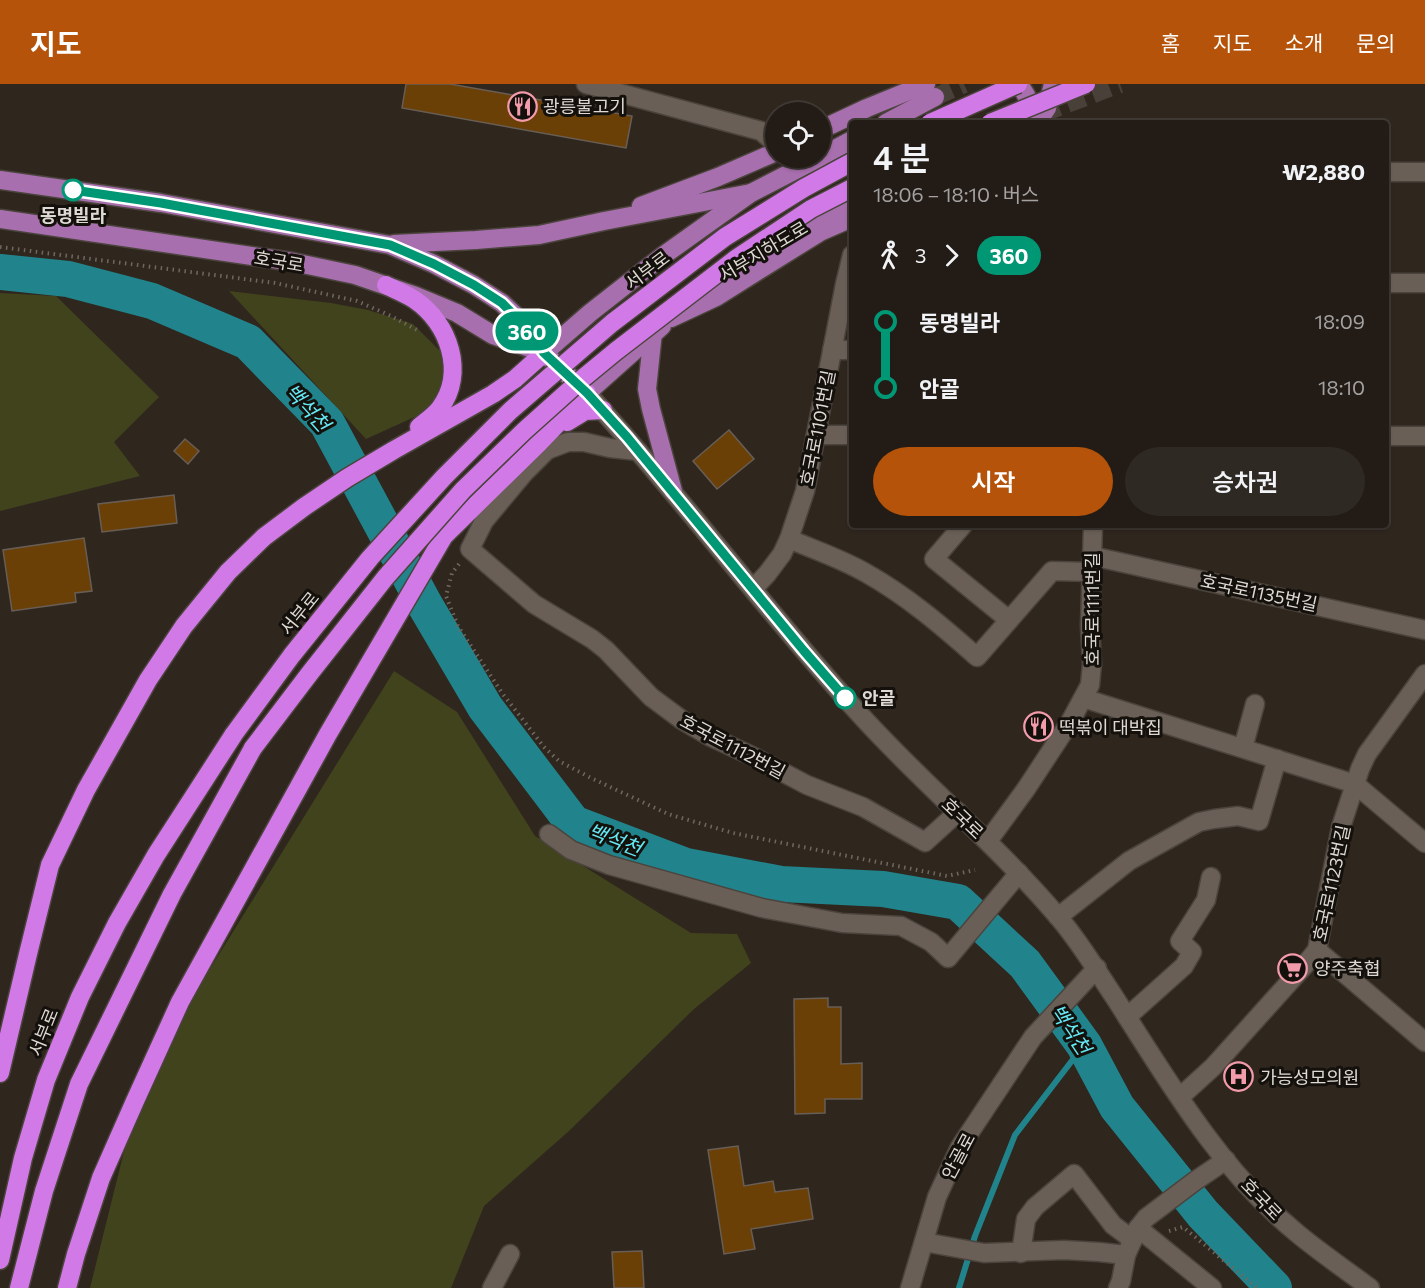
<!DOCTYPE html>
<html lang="ko">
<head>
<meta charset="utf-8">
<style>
	:root { --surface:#231c16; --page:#2f2923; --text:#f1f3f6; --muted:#a3a1a1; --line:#403a35; --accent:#b45309 }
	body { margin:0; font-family:Commissioner,"Noto Sans KR",sans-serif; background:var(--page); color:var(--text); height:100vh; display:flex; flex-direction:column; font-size:22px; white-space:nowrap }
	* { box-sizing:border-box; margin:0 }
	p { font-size:20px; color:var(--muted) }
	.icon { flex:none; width:33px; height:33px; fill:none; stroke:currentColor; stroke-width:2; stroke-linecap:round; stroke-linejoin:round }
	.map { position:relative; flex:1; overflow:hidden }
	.drawer { position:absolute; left:849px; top:36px; width:540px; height:408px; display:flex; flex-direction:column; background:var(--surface); border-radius:6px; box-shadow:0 2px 4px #0004,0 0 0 2px var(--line) }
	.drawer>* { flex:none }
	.badge { padding:0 12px; border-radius:20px; font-size:21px; line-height:39px }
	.controls { position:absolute; left:765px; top:18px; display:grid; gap:12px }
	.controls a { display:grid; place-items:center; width:66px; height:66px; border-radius:50%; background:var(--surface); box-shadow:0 2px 4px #0004,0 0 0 2px var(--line); font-size:30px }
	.map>.badge { position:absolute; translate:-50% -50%; box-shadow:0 0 0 3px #fff }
	.legs { display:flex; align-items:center; gap:9px; height:66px; padding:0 24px; font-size:20px }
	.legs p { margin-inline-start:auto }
	.head { display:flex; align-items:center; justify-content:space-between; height:102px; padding:0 24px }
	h1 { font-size:33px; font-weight:600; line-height:45px }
	.button { display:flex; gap:12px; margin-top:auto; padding:12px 24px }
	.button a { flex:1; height:69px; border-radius:36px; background:var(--accent); color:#fff; font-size:24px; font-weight:600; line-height:69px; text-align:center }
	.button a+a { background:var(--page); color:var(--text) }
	ul { padding:0 24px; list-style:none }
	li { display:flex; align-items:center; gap:21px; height:66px; font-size:22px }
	li i { display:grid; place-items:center; width:9px; height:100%; margin:0 8px; background:currentColor }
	li i::after { content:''; width:15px; height:15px; margin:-8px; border:4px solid; border-radius:50%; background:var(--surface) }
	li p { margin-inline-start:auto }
	li:first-child i { background:linear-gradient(#0000 50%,currentColor 0) }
	li:last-child i { background:linear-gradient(currentColor 50%,#0000 0) }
	header { display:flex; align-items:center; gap:36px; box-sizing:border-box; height:84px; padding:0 30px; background:var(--accent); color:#fff }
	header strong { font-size:28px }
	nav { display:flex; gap:33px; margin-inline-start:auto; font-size:21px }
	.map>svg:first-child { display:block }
</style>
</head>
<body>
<header>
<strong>지도</strong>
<nav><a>홈</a><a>지도</a><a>소개</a><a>문의</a></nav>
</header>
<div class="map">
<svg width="1425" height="1204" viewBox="0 0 1425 1204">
	<rect width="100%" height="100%" fill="#2f261e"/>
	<!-- green -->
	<g fill="#41431d">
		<path d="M 229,207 L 331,219 L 368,226 L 413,240 L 442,269 L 449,304 L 430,326 L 366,355 Z"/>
		<path d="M 0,209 L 56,212 L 159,313 L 114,358 L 140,392 L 0,427 Z"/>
		<path d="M 394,587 L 457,628 L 535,752 L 691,849 L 737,850 L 751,879 L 694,925 L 569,1047 L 484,1122 L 451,1204 L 90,1204 L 142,995 Z"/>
	</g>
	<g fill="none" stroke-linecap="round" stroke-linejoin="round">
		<!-- stream -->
		<path stroke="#21848c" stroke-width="6" d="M 959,1204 L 975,1152 L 1015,1051 L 1084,961"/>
		<!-- river -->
		<path stroke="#21848c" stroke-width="36" d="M 0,188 L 68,195 L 152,217 L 248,258 L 327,339 L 425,521 L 485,623 L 573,739 L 686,782 L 781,800 L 883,805 L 958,818 L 1025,880 L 1084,961 L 1117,1023 L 1203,1130 L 1274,1204"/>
	</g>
	<!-- building -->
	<g fill="#6a4007" stroke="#685e55" stroke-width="1.5">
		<path d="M 406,0 L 450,0 L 632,32 L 626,64 L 402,24 Z"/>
		<path d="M 729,346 L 754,375 L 717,405 L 693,377 Z"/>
		<path d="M 185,355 L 199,367 L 188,380 L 174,367 Z"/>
		<path d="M 174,411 L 177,439 L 102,448 L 98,420 Z"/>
		<path d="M 84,454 L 92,507 L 75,509 L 76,518 L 12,527 L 3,466 Z"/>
		<path d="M 828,914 L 828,923 L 841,923 L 841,980 L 862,979 L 862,1015 L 825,1015 L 825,1029 L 795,1030 L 794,915 Z"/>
		<path d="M 738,1062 L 744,1102 L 773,1097 L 775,1108 L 808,1104 L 813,1135 L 751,1145 L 755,1165 L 724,1170 L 708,1066 Z"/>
		<path d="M 642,1167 L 644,1204 L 614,1204 L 612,1168 Z"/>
	</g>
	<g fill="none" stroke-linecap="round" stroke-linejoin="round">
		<!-- major-tunnel -->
		<g stroke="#494139" stroke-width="18" stroke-dasharray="18 9" stroke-linecap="butt">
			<path d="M 935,13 L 964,0"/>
			<path d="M 1017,39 L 1120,0"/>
		</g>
		<defs>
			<g id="minor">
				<path d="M 586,0 L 761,47 L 776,60"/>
				<path d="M 1386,88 L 1425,88"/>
				<path d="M 1386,199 L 1425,199"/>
				<path d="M 832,266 L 852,266"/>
				<path d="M 587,309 C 680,411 762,522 855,625 C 920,698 997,760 1060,835 C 1081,860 1097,887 1115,914 C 1145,961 1174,1009 1208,1054 C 1234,1089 1264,1122 1298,1150 C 1321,1169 1346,1186 1370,1204"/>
				<path d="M 816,351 L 852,351"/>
				<path d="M 1386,352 L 1425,352"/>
				<path d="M 638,367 L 610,364 L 584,358 L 568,358 L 547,366 L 524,389 L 484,437 L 470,465 L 534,520 L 592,555 L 606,566 L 651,613 L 682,636 L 709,652 L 752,672 L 807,701 L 863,723 L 925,758 L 958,728"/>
				<path d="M 963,441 L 934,475 L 1009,536"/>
				<path d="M 789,455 C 815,466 842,475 866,489 C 907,512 942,542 977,573 L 1052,487 L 1091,488"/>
				<path d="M 1092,472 L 1425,546"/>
				<path d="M 753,505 L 767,490 L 782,470 L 789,455 L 805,407 L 845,200 L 852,171"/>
				<path d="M 1083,614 L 1355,700 L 1425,759"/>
				<path d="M 1243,664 L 1255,620"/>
				<path d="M 549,750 L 571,766 L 609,781 L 762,824 L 842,839 L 901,842 L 931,858 L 948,874 L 1019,789"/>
				<path d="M 988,757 L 1026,705 L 1070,638 L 1090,601 L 1092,580 L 1090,542 L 1093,441"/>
				<path d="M 1058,833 L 1129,777 L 1199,738 L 1214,735 L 1238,732 L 1259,737 L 1277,675"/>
				<path d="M 1317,866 L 1425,958"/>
				<path d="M 1127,933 L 1184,882 L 1192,868 L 1180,857 L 1206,816 L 1211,793"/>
				<path d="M 1180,1013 L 1213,983 L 1304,882 L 1317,866 L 1341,743 L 1360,685 L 1367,670 L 1425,590"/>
				<path d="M 1138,1144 L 1212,1204"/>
				<path d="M 924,1158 L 984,1169 L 1064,1166 L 1099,1168 L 1126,1171"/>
				<path d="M 1021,1169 L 1026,1135 L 1035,1123 L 1074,1090 L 1113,1141 L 1133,1156"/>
				<path d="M 492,1204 L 510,1170"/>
				<path d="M 910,1204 L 937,1113 L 960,1063 L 1033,953 L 1097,884"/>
				<path d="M 1118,1204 L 1121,1197 L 1126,1171 L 1138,1144 L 1146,1134 L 1195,1097 L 1226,1076"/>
			</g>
			<g id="major">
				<path d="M 1018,0 C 1029,12 1032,23 1032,39"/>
				<path d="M 886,39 L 935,13"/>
				<path d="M 1037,39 L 1047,24 L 1053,0"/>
				<path d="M 820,46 L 867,24 L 926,0"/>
				<path d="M 820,73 L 852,56"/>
				<path d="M 0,96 L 161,119 L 390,161 L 434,180 L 474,201 L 502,219 L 519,235 L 544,269 L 587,309 L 662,242"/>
				<path d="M 641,122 L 718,93 L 776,68"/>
				<path d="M 0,135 L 293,178 L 355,191 L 416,212 L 457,229 L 493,251 L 544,269"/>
				<path d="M 394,160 L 476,156 L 539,151 L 604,137 L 751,109"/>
				<path d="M 767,163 L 852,116"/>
				<path d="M 671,234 L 716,213 L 820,148 L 852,134"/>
				<path d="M 653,248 L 647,305 L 651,325 L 673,407"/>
				<path d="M 544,269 L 590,229 L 664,171 L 751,109 L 819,74"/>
			</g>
			<g id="highway">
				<path d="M 386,201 C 395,206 406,210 415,216 C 449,239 466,289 440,324 C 435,331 426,337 419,343"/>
				<path d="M 567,338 L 585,327 L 603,326"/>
				<path d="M 0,989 L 28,870 L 50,781 L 86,706 L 148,596 L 184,542 L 228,488 L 264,453 L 304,423 L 347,394 L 394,366 L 493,310 L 515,295 L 544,269"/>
				<path d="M 0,1176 L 23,1074 L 46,996 L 80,913 L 117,839 L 156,771 L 234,650"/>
				<path d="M 19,1204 L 44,1107 L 79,1000 L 172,810 L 253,664"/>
				<path d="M 67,1204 L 76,1170 L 101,1094 L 135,1017 L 180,918 L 328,650 L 444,452 L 539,359 L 587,309"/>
			</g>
		</defs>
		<!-- minor casing -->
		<use href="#minor" stroke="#4b443d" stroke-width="21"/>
		<!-- major casing -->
		<use href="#major" stroke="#4b443d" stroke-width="21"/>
		<!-- highway casing -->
		<use href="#highway" stroke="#4b443d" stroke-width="21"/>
		<!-- path -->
		<g stroke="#6f6861" stroke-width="4" stroke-dasharray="1.5 4.5" stroke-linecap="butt">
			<path d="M 0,163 L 275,199 L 357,217 L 391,232 L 419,247"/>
			<path d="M 459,480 L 452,489 L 446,512 L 458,542 L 502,609 L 544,663 L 559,677 L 591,694 L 668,730 L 733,749 L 947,792 L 975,786"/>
			<path d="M 1169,1147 L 1183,1143 L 1257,1204"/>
		</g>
		<!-- minor -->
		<use href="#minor" stroke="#695f56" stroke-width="18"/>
		<!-- major -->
		<use href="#major" stroke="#a86fae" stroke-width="18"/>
		<!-- highway -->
		<use href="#highway" stroke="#d279e8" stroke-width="18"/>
		<defs>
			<g id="highway-bridge">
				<path d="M 930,39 L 1018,0"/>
				<path d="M 990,39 L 1086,0"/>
				<path d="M 234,650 L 292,571 L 370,474 L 444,393 L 510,327 L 612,239 L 725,153 L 804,104 L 852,78"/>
				<path d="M 253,664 L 310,589 L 385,494 L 463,406 L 524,347 L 582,295 L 616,267 L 737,174 L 811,125 L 852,104"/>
			</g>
		</defs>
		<!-- highway-bridge casing -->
		<use href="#highway-bridge" stroke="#4b443d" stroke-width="21" stroke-linecap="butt"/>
		<!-- highway-bridge -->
		<use href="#highway-bridge" stroke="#d279e8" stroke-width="18"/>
	</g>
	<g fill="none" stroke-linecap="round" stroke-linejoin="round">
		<defs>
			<path id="line-1" d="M 73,106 L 161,119 L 390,161 L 434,180 L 474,201 L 502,219 L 519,236 L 544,269 L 587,309 L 627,353 L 804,567 L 845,614"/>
		</defs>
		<!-- line-1 casing -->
		<use href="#line-1" stroke="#fff" stroke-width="14"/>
		<!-- line-1 -->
		<use href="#line-1" stroke="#009775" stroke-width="9"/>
	</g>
	<!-- icons -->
	<defs>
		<symbol id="restaurant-ring" viewBox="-11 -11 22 22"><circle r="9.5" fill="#14100c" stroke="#f39aab" stroke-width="1.5"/><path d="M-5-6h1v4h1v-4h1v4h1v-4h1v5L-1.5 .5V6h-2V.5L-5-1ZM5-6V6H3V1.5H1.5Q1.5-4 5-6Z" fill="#f39aab"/></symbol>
		<symbol id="supermarket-ring" viewBox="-11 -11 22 22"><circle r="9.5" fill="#14100c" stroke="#f39aab" stroke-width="1.5"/><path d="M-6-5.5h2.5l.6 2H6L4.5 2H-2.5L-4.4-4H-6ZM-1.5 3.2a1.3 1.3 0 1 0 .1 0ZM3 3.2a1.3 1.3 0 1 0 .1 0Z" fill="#f39aab"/></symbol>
		<symbol id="hospital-ring" viewBox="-11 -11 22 22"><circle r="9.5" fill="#14100c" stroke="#f39aab" stroke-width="1.5"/><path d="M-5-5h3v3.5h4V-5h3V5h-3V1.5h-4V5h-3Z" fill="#f39aab"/></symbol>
	</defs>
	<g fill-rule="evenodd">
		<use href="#restaurant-ring" x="506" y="6" width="33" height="33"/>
		<use href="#restaurant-ring" x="1022" y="626" width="33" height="33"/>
		<use href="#supermarket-ring" x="1276" y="868" width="33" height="33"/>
		<use href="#hospital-ring" x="1222" y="976" width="33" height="33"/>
	</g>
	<!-- markers -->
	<g fill="#fff" stroke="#009775" stroke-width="3">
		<circle cx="73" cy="106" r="10"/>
		<circle cx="845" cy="614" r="10"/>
	</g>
	<g text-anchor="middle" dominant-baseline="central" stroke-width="6" stroke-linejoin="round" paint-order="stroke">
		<!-- poi labels -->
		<g font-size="18" fill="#ded9d3" stroke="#14100c" text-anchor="start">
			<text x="543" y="22">광릉불고기</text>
			<text x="1059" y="643">떡볶이 대박집</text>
			<text x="1314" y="884">양주축협</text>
			<text x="1260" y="993">가능성모의원</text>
		</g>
		<!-- stop labels -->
		<g font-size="18" font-weight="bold" fill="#ded9d3" stroke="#14100c">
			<text x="73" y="131">동명빌라</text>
			<text x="862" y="614" text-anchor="start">안골</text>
		</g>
		<!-- street labels -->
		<g font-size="18" fill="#ded9d3" stroke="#14100c">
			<text transform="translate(763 167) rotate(-31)">서부지하도로</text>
			<text transform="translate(279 177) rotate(10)">호국로</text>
			<text transform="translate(647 186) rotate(-37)">서부로</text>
			<text transform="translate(817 344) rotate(-79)">호국로1101번길</text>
			<text transform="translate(1259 508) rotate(12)">호국로1135번길</text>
			<text transform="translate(1092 525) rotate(-90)">호국로1111번길</text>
			<text transform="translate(299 529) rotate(-51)">서부로</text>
			<text transform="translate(733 662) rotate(28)">호국로1112번길</text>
			<text transform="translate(963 734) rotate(44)">호국로</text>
			<text transform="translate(1331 799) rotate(-78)">호국로1123번길</text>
			<text transform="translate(43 948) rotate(-68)">서부로</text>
			<text transform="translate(958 1072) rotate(-62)">안골로</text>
			<text transform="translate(1262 1115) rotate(46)">호국로</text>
		</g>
		<!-- water labels -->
		<g font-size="20" font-style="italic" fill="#65ebf6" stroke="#14100c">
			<text transform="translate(308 323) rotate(48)">백석천</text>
			<text transform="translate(615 755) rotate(21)">백석천</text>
			<text transform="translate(1071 945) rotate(56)">백석천</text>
		</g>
	</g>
</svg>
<div class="controls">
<a><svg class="icon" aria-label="locate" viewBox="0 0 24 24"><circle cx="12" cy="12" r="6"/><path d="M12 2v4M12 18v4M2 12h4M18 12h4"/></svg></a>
</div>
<b class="badge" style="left:527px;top:247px;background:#009775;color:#fff">360</b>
<section class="drawer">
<div class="head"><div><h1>4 분</h1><p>18:06 – 18:10 · 버스</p></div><b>₩2,880</b></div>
<div class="legs"><svg class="icon" aria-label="walk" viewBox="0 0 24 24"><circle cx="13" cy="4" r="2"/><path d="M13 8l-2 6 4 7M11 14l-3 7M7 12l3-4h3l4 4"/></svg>3<svg class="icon" aria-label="forward" viewBox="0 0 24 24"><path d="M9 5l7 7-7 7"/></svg><b class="badge" style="background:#009775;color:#fff">360</b></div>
<ul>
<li><i style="color:#009775"></i><b>동명빌라</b><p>18:09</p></li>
<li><i style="color:#009775"></i><b>안골</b><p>18:10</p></li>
</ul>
<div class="button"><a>시작</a><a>승차권</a></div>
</section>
</div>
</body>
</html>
